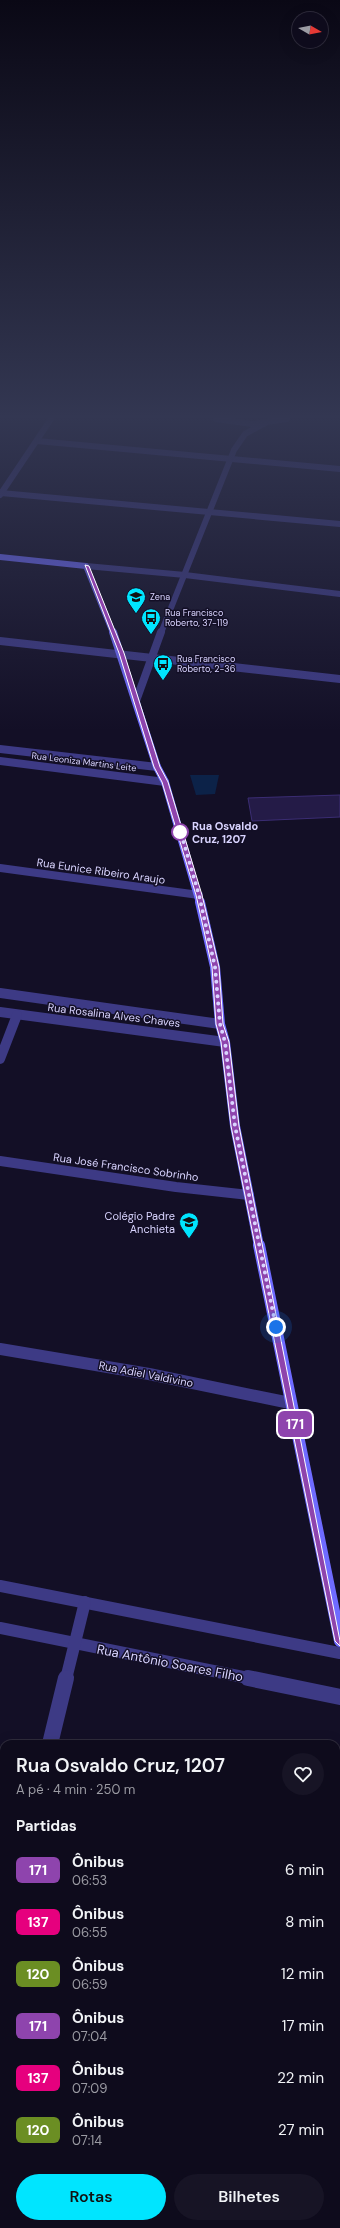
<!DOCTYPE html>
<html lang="pt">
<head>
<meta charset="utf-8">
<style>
	:root { --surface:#0e0b1c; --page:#171425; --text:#f1f3f6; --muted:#9b9ba3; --line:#2e2b3b; --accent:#00e5ff }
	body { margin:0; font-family:"DM Sans",sans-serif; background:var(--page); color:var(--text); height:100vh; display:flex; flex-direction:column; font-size:15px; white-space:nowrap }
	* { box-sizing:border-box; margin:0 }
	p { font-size:13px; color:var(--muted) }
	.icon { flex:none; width:22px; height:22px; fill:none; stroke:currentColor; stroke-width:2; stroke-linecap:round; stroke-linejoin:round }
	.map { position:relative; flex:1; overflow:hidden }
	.details { position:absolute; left:0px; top:1740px; width:340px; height:488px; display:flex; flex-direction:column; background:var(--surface); border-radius:12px 12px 0 0; box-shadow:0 4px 16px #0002,0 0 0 1px var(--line) }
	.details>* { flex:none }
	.badge { padding:0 8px; border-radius:6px; font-size:14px; line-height:26px }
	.needle { width:26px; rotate:99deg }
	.controls { position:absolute; left:292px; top:12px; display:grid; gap:8px }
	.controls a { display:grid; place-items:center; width:36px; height:36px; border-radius:50%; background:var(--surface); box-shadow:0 4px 16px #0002,0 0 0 1px var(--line); font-size:20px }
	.you { position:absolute; width:20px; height:20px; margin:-10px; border:3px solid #fff; border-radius:50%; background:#1a73e8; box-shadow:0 0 0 6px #1a73e833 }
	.map>.badge { position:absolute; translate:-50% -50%; box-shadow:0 0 0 2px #fff }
	h2 { padding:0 16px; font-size:15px; line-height:36px }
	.round { display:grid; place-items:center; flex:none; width:42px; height:42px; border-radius:21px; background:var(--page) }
	.head { display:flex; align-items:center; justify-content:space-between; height:68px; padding:0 16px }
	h1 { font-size:19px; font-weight:600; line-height:30px }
	.action { display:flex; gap:8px; margin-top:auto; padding:8px 16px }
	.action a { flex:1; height:46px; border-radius:24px; background:var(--accent); color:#111; font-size:16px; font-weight:600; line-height:46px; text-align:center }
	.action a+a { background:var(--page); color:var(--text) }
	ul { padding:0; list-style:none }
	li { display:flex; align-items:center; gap:12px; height:52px; padding:0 16px }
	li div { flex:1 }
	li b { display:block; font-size:15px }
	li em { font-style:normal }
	li .badge { min-width:44px; font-weight:700; text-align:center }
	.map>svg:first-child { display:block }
</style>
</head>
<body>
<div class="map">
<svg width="340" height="2228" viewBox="0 0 340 2228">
	<rect width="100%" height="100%" fill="#130f26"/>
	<!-- water -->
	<path fill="#0c2248" d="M 190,775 L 219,775 L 215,794 L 196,795 Z"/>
	<!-- building -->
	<path fill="#241b47" stroke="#3b2d73" d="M 340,795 L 340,817 L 252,821 L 248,798 Z"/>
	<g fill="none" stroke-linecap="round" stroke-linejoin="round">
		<!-- street-far4 -->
		<g stroke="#3d3a85" stroke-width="6">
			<path d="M 216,419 L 252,424 L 287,419"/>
			<path d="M 37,441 L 340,469"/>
			<path d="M 1,493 L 340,524"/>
			<path d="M 0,495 L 51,419"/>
			<path d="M 86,566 L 185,575 L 340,594"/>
			<path d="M 161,633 L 234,450 L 245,434 L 265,423"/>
		</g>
		<!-- street-far3 -->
		<g stroke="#3d3a85" stroke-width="8">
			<path d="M 0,641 L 340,679"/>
			<path d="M 136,701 L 161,632"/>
			<path d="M 0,749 L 157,767"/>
			<path d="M 0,761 L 165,782"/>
			<path d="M 0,868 L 199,895"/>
		</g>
		<!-- street-far2 -->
		<g stroke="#3d3a85" stroke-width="10">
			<path d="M 0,993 L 220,1024"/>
			<path d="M 0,1012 L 225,1042"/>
			<path d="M 0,1059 L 17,1015"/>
			<path d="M 0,1161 L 176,1187 L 249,1195"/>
		</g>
		<!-- street-far1 -->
		<g stroke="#3d3a85" stroke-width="12">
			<path d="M 0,1349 L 149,1374 L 290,1403"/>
			<path d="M 0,1586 L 340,1653"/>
			<path d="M 0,1628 L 253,1679"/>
			<path d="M 66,1679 L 85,1602"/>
		</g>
		<!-- street -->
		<g stroke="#3d3a85" stroke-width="16">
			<path d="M 248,1678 L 340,1697"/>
			<path d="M 50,1744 L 66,1678"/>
			<path d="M 0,1882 L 4,1882"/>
			<path d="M 336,1883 L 340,1883"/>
			<path d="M 0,1951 L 4,1935"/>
			<path d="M 0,2208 L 4,2209"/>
			<path d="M 58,2224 L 73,2228"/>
		</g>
		<!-- secondary-far3 -->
		<path stroke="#6f6bff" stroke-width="6" d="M 0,557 L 86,566 L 113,633"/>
		<!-- secondary-far2 -->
		<path stroke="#6f6bff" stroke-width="8" d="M 113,632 L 157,767 L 165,782 L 200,903"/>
		<!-- secondary-far1 -->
		<path stroke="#6f6bff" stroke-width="10" d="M 200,902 L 215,967 L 220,1024 L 225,1042 L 235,1126 L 259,1246"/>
		<!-- secondary -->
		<path stroke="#6f6bff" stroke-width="12" d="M 259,1245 L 340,1641"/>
	</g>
	<!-- sky -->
	<linearGradient id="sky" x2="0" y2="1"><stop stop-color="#0a0815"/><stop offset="0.57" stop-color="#333752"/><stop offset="1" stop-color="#333752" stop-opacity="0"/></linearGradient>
	<rect width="340" height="731" fill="url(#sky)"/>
	<!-- line -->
	<path fill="#8e44ad" stroke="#fff" d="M 85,565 L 89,566 L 124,653 L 160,767 L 168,782 L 202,895 L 219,967 L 223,1024 L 229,1042 L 239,1126 L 340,1641 L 340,1646 L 335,1641 L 231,1126 L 221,1042 L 216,1024 L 212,967 L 196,895 L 162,782 L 154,767 L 119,653 Z"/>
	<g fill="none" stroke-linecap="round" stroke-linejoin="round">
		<!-- walk -->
		<path stroke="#d9d4ff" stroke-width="4" stroke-dasharray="0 7.2" d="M 180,832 L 180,830 L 199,895 L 215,967 L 220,1024 L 225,1042 L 235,1126 L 276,1327"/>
	</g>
	<!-- icons -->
	<defs>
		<symbol id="school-pin" viewBox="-11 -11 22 30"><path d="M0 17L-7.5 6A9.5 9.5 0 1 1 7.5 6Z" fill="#00e5ff" stroke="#130f26"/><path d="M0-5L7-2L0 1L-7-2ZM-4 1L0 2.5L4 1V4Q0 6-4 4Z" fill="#111"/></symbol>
		<symbol id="bus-pin" viewBox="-11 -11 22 30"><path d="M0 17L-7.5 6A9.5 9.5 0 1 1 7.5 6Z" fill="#00e5ff" stroke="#130f26"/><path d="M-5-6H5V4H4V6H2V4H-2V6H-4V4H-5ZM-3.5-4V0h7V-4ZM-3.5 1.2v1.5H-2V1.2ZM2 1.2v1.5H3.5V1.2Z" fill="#111"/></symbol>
	</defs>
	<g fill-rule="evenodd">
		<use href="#school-pin" x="125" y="586" width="22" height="30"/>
		<use href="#bus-pin" x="140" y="607" width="22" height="30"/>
		<use href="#bus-pin" x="152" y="653" width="22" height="30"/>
		<use href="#school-pin" x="178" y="1211" width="22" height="30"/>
	</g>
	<!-- markers -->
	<circle fill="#fff" stroke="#8e44ad" stroke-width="2" cx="180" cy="832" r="8"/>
	<g text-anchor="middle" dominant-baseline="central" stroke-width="3" stroke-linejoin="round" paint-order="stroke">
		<!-- far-poi labels -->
		<g font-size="9" fill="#d9d4ff" stroke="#130f26" text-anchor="start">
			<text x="150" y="597">Zena</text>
			<text x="165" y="613">Rua Francisco<tspan x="165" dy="10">Roberto, 37-119</tspan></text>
			<text x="177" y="659">Rua Francisco<tspan x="177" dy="10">Roberto, 2-36</tspan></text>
		</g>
		<!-- far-street labels -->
		<g font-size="9" fill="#d9d4ff" stroke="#130f26">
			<text transform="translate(84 762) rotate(7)">Rua Leoniza Martins Leite</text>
		</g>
		<!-- stop labels -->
		<g font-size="11" font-weight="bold" fill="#d9d4ff" stroke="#130f26" text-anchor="start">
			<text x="192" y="826">Rua Osvaldo<tspan x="192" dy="13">Cruz, 1207</tspan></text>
		</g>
		<!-- street labels -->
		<g font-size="11" fill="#d9d4ff" stroke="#130f26">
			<text transform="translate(101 871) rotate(8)">Rua Eunice Ribeiro Araujo</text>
			<text transform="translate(114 1015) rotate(7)">Rua Rosalina Alves Chaves</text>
			<text transform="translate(126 1167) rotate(8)">Rua José Francisco Sobrinho</text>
			<text transform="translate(146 1374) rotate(11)">Rua Adiel Valdivino</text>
		</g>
		<!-- poi labels -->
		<g font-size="11" fill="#d9d4ff" stroke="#130f26" text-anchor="end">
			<text x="175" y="1216">Colégio Padre<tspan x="175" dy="13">Anchieta</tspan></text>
		</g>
		<!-- near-street labels -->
		<g font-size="13" fill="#d9d4ff" stroke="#130f26">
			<text transform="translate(170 1663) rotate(11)">Rua Antônio Soares Filho</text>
		</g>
	</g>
</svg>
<div class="controls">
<a><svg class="needle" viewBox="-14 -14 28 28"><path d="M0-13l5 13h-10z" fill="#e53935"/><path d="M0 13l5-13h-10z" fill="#9b9ba3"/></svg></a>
</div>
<div class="you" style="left:276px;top:1327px"></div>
<b class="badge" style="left:295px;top:1424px;background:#8e44ad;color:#fff">171</b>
<section class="details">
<div class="head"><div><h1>Rua Osvaldo Cruz, 1207</h1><p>A pé · 4 min · 250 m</p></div><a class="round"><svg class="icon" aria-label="heart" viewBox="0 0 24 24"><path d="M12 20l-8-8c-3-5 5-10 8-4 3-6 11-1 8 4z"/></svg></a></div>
<h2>Partidas</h2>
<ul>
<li><span class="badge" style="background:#8e44ad;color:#fff">171</span><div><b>Ônibus</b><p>06:53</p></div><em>6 min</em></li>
<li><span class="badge" style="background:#e6007e;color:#fff">137</span><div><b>Ônibus</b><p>06:55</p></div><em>8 min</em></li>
<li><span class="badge" style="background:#6b8e23;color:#fff">120</span><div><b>Ônibus</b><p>06:59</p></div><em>12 min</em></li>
<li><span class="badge" style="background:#8e44ad;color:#fff">171</span><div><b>Ônibus</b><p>07:04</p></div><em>17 min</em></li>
<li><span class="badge" style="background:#e6007e;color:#fff">137</span><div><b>Ônibus</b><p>07:09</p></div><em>22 min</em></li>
<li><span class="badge" style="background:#6b8e23;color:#fff">120</span><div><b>Ônibus</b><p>07:14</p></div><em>27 min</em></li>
</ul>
<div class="action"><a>Rotas</a><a>Bilhetes</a></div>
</section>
</div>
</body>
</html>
